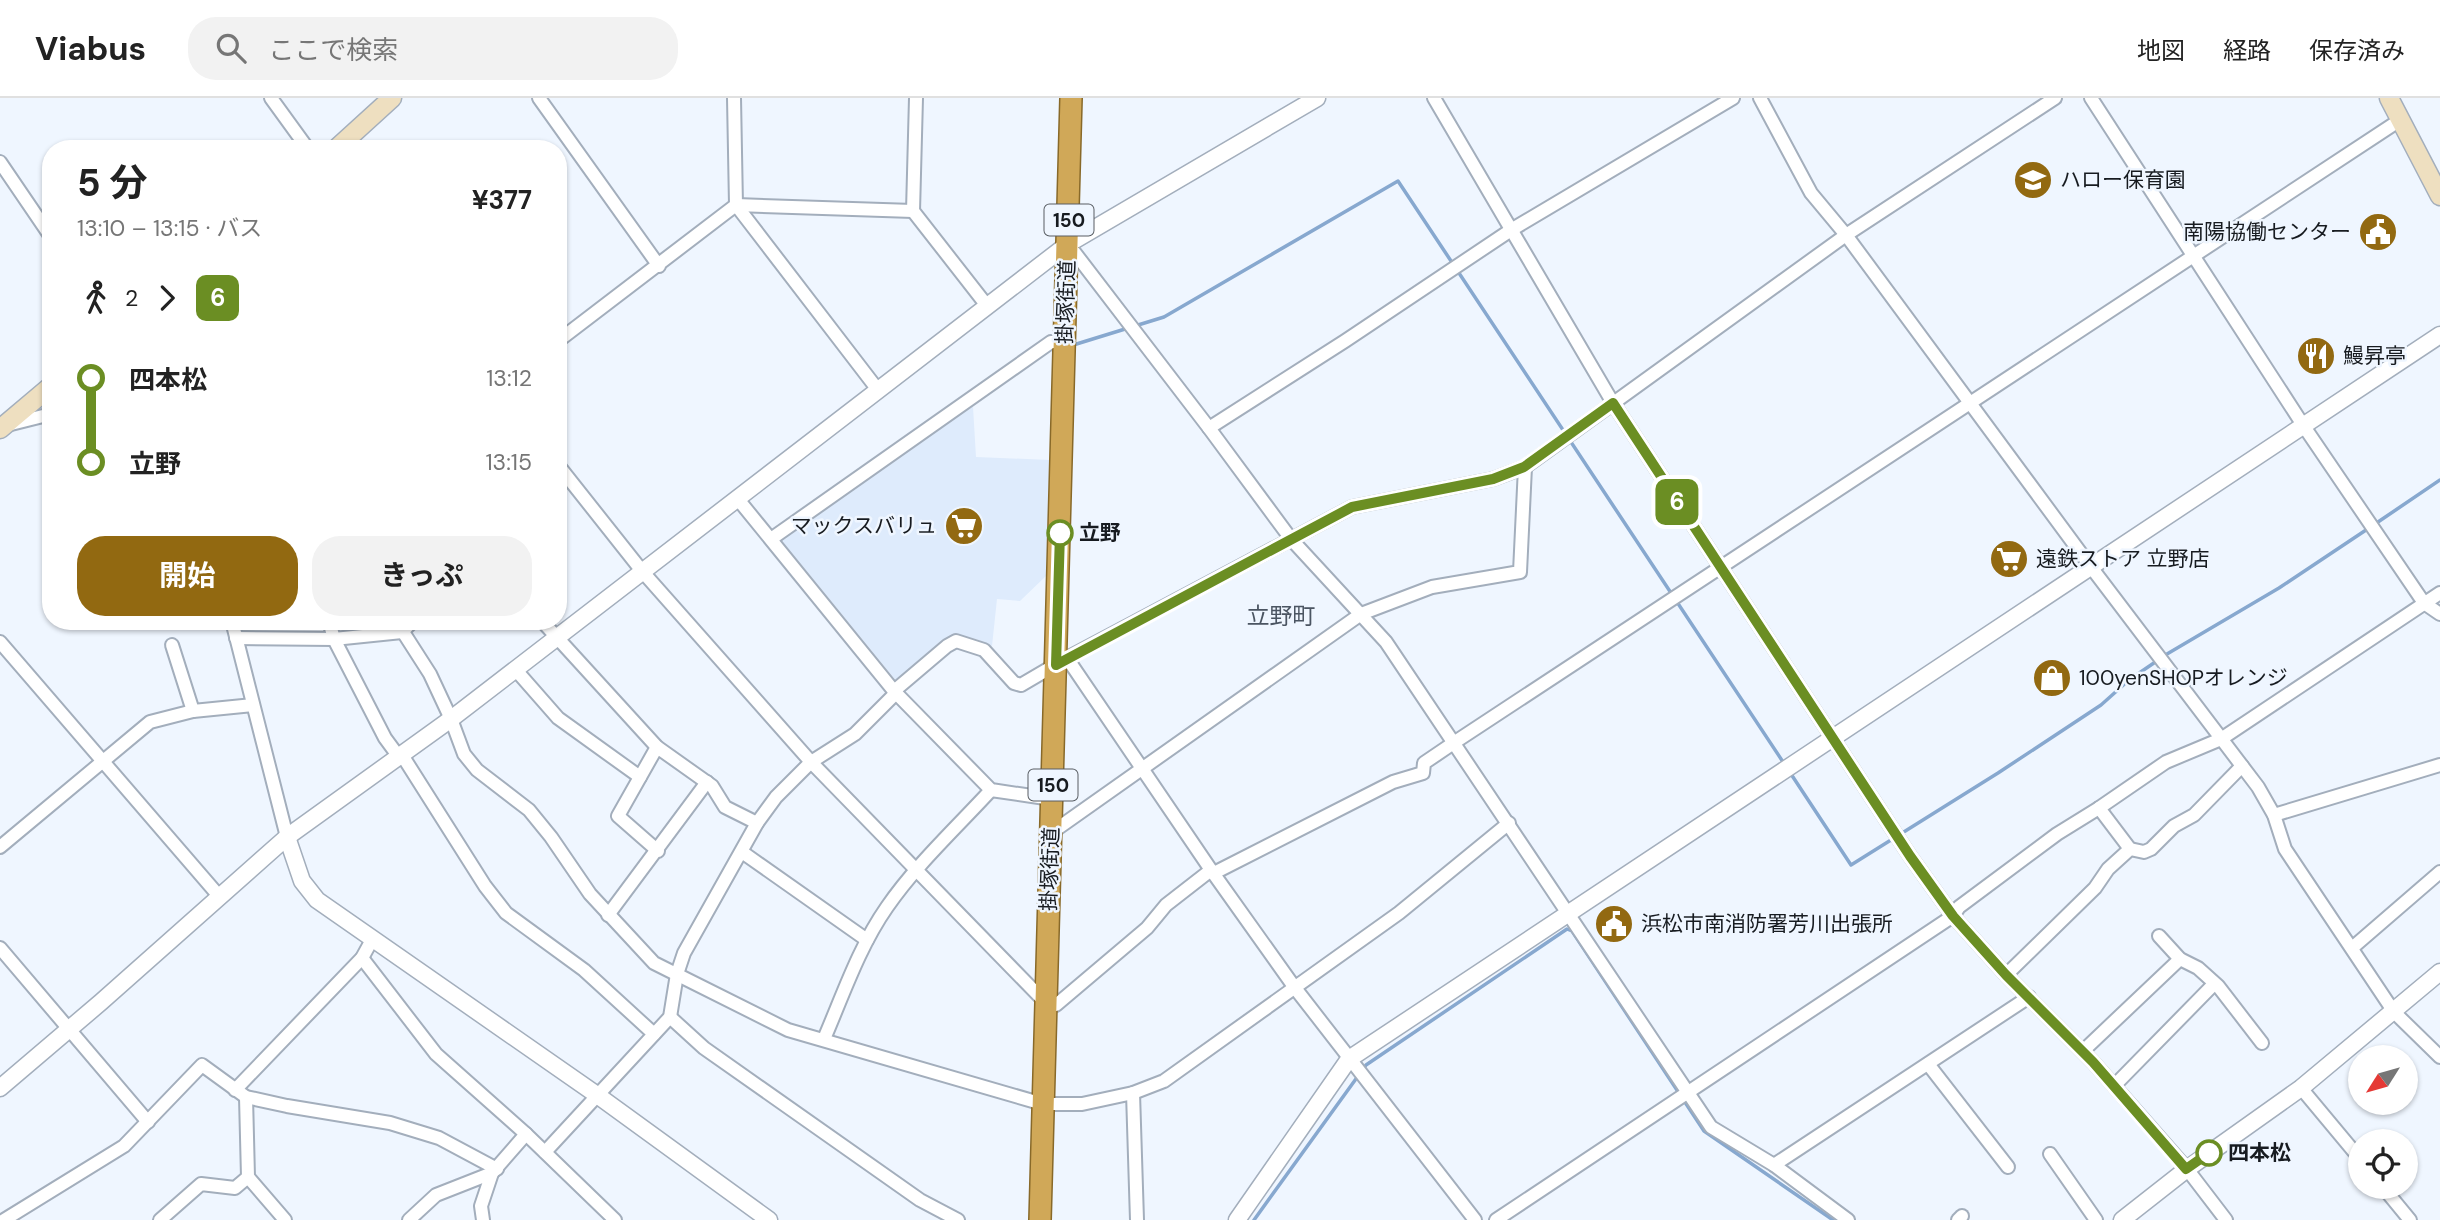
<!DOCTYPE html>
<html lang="ja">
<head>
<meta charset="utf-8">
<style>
	:root { --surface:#fff; --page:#f2f2f2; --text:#222; --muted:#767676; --line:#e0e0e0; --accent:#926911 }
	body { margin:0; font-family:"DM Sans","Noto Sans JP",sans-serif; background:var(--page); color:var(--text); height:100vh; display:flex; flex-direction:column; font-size:26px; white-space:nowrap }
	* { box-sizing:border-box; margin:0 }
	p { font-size:23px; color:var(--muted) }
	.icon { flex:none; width:38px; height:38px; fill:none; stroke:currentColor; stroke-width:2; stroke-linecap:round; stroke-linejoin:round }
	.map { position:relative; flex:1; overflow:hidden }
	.sheet { position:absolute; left:42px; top:42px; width:525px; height:490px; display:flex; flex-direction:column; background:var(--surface); border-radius:28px; box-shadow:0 2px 5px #0004 }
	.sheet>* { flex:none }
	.badge { padding:0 14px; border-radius:10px; font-size:24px; line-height:46px }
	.needle { width:46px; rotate:233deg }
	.controls { position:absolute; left:2348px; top:947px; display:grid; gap:14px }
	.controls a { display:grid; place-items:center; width:70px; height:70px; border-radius:50%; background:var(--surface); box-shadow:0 2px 5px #0004; font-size:35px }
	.map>.badge { position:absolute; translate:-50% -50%; box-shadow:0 0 0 4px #fff }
	.legs { display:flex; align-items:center; gap:10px; height:77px; padding:0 35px; font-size:23px }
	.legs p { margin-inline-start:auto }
	.summary { display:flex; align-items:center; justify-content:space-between; height:119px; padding:0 35px }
	h1 { font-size:38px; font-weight:700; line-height:52px }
	.button { display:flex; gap:14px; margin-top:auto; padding:14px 35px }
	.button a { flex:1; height:80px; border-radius:28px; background:var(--accent); color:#fff; font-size:28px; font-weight:700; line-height:80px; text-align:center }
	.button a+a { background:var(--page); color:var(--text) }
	ul { padding:0 35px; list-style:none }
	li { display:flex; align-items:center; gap:24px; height:84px; font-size:26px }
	li i { display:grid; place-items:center; width:10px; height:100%; margin:0 9px; background:currentColor }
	li i::after { content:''; width:18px; height:18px; margin:-9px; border:5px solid; border-radius:50%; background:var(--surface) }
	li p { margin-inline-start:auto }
	li:first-child i { background:linear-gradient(#0000 50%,currentColor 0) }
	li:last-child i { background:linear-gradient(currentColor 50%,#0000 0) }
	header { display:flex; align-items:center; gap:42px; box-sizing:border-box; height:98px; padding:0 35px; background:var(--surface); border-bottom:2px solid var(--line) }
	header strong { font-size:33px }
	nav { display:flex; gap:38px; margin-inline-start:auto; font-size:24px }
	.search { width:490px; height:63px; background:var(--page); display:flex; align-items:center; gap:18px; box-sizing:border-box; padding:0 24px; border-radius:28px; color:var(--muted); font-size:26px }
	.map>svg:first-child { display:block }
</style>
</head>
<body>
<header>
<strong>Viabus</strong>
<div class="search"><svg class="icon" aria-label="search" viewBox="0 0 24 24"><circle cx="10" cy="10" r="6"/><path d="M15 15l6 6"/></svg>ここで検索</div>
<nav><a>地図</a><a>経路</a><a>保存済み</a></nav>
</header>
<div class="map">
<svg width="2440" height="1122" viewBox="0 0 2440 1122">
	<rect width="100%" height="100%" fill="#eff6ff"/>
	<!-- built -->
	<path fill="#deebfc" d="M 973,309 L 976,359 L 1050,362 L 1046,478 L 1020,503 L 997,501 L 992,548 L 976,541 L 964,540 L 897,584 L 781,442 L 894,357 L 934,330 Z"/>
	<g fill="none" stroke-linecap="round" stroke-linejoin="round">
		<!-- stream -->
		<g stroke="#87a8cf" stroke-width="3.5">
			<path d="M 1070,248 L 1164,219 L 1398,83 L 1785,667"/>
			<path d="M 2375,426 L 2440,382"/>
			<path d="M 1789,673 L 1851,767 L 1998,675 L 2101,607 L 2129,582 L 2167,556 L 2279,490 L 2369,430"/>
			<path d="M 1254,1122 L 1366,967 L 1567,831 L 1572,833 L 1704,1033 L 1833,1122"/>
		</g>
		<defs>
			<g id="minor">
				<path d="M 271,0 L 308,51"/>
				<path d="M 539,0 L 659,168"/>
				<path d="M 734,0 L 736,107 L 878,292"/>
				<path d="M 916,0 L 913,113 L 988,209"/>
				<path d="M 1434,0 L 1613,305 L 1910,758 L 1953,818 L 2006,877 L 2093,964 L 2187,1071 L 2226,1122"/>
				<path d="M 1760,0 L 1811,95 L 1846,137 L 2091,469 L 2258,689 L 2274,717 L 2285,751 L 2394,914 L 2440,959"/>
				<path d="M 2091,0 L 2303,327 L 2424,505 L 2440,516"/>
				<path d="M 0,64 L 51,139"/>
				<path d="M 1068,146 L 1209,330 L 1291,441 L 1386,544 L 1711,1029 L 1774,1067 L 1848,1122"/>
				<path d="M 558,243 L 736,107 L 913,113"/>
				<path d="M 7,327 L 51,316"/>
				<path d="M 1209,330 L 1345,243 L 1511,132 L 1733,0"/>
				<path d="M 558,367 L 642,473 L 811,664 L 1046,905 L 1056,907 L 1147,830 L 1166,807 L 1211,772"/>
				<path d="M 737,400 L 894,593 L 991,692 L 1052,701"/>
				<path d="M 771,441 L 1051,244 L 1065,244"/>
				<path d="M 232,523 L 287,739"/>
				<path d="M 329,523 L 334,541 L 385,640 L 399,659"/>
				<path d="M 396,523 L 430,576 L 451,621 L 464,656 L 477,672 L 529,712 L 551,739 L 590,796 L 654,865 L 788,932 L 1043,1006 L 1082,1006 L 1133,995 L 1164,983 L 1399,815 L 1509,725"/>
				<path d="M 542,523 L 657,649 L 712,688 L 725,709 L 757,725"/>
				<path d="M 236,540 L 334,541 L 402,534 L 413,523"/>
				<path d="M 0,544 L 219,798"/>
				<path d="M 172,547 L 193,613"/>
				<path d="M 1067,560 L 1211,772 L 1295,890 L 1475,1122"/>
				<path d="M 515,571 L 558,620 L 640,679"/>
				<path d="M 894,593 L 947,548 L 956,543 L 984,552 L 1014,585 L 1021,587 L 1067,560 L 1352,409 L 1493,381 L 1525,369 L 1846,137 L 2055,0"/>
				<path d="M 657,649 L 618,718 L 658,753"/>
				<path d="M 402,657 L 485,788 L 506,815 L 584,872 L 654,936"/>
				<path d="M 2099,710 L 2130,751"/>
				<path d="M 2274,717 L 2440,667"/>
				<path d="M 1051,735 L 1361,516 L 1432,489 L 1520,474 L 1525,369"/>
				<path d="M 0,749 L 150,624 L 193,613 L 253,607"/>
				<path d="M 742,754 L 867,842"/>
				<path d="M 1214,775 L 1393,684 L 1423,675 L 1424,665 L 1455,644 L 2400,22"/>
				<path d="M 608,817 L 707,684"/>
				<path d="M 2159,838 L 2180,861 L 2198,870 L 2218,888 L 2262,945"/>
				<path d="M 0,850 L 148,1024"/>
				<path d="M 2352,850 L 2440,774"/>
				<path d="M 362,860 L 436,956 L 526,1036 L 615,1122"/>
				<path d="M 2006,877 L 2095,790 L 2108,771 L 2130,751 L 2144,754 L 2151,751 L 2174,728 L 2194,717 L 2242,668"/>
				<path d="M 670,919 L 704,950 L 920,1102 L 958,1122"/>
				<path d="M 824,941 C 843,897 859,849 887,809 C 916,767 956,730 991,692"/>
				<path d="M 2083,953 L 2180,861"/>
				<path d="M 1928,966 L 2008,1069"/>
				<path d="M 2114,988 L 2214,886"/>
				<path d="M 2301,990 L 2361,1062"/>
				<path d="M 235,992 L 362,860 L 373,840"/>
				<path d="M 1133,995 L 1137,1122"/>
				<path d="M 246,999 L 248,1079 L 285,1122"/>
				<path d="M 545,1054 L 670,919 L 677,876 L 684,855 L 757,725 L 776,699 L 811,664 L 855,636 L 896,595"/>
				<path d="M 2050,1056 L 2096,1122"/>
				<path d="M 1774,1067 L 2029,899"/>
				<path d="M 2382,1088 L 2410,1122"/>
				<path d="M 4,1122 L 124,1048 L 202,967 L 246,999 L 287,1008 L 390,1025 L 439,1040 L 497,1071"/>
				<path d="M 160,1122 L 201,1086 L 235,1090 L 248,1079"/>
				<path d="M 409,1122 L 436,1097 L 492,1075 L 526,1036"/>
				<path d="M 483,1122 L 481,1108 L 492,1075"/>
				<path d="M 1496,1122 L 1953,818 L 1959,809 L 2057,736 L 2099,710 L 2166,664 L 2221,641 L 2440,495"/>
				<path d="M 1958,1122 L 1962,1118"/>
			</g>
			<g id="tertiary">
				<path d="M 287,739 L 302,783 L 317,802 L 597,997 L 769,1122"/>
				<path d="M 0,990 L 101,904 L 287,739 L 451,621 L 1068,146 L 1317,0"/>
				<path d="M 1237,1122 L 1349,961 L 2440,237"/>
				<path d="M 2122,1122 L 2187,1071 L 2301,990 L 2440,874"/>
			</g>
			<g id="secondary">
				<path d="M 2389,0 L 2440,98"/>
				<path d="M 336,51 L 392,0"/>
				<path d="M 0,331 L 51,288"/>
			</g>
			<path id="trunk" d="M 1040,1122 L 1071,0"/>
		</defs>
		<!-- minor casing -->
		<use href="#minor" stroke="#a3aebc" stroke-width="16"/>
		<!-- tertiary casing -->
		<use href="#tertiary" stroke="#a3aebc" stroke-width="19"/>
		<!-- secondary casing -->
		<use href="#secondary" stroke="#a3aebc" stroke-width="21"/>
		<!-- trunk casing -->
		<use href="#trunk" stroke="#886929" stroke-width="24"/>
		<!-- minor -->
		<use href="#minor" stroke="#fff" stroke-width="12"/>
		<!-- tertiary -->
		<use href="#tertiary" stroke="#fff" stroke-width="16"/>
		<!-- secondary -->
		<use href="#secondary" stroke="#eedfc0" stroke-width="18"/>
		<!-- trunk -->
		<use href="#trunk" stroke="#d0a858" stroke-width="21"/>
	</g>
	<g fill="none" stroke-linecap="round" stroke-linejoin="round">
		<defs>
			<path id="line-1" d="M 1060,435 L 1056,567 L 1352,409 L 1493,381 L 1524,369 L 1613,305 L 1910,758 L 1953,818 L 2006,877 L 2093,964 L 2186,1071 L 2209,1055"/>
		</defs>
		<!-- line-1 casing -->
		<use href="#line-1" stroke="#fff" stroke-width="16"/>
		<!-- line-1 -->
		<use href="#line-1" stroke="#6b8e23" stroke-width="10"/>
	</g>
	<!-- icons -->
	<defs>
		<symbol id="school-disc" viewBox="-11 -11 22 22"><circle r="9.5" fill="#926911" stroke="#eff6ff"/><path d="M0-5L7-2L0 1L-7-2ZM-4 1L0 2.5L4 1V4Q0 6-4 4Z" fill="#fff"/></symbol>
		<symbol id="civic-disc" viewBox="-11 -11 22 22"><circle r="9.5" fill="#926911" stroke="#eff6ff"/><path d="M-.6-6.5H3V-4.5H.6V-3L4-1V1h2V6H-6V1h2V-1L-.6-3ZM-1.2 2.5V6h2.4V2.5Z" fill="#fff"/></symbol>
		<symbol id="restaurant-disc" viewBox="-11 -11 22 22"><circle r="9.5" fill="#926911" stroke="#eff6ff"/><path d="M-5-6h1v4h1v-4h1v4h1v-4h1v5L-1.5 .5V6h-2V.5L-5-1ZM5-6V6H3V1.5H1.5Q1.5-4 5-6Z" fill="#fff"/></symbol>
		<symbol id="supermarket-disc" viewBox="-11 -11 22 22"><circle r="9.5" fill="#926911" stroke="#eff6ff"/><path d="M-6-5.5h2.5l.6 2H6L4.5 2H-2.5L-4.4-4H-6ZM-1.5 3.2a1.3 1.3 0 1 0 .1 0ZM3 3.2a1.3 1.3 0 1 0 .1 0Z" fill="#fff"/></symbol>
		<symbol id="shop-disc" viewBox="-11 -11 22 22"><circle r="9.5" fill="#926911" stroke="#eff6ff"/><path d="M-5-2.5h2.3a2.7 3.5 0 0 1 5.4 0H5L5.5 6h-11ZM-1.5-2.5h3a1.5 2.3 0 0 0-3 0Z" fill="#fff"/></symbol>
	</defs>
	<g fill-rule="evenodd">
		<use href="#school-disc" x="2011" y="60" width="44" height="44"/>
		<use href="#civic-disc" x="2356" y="112" width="44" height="44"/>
		<use href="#restaurant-disc" x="2294" y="236" width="44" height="44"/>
		<use href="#supermarket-disc" x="942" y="406" width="44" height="44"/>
		<use href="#supermarket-disc" x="1987" y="439" width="44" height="44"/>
		<use href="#shop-disc" x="2030" y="558" width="44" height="44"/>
		<use href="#civic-disc" x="1592" y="804" width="44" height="44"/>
	</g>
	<!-- markers -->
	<g fill="#fff" stroke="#6b8e23" stroke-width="3.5">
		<circle cx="1060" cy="435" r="12"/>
		<circle cx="2209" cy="1055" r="12"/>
	</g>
	<g text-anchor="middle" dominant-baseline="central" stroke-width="5" stroke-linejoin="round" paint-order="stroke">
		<!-- shield labels -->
		<g fill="#eff6ff" stroke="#585d63" stroke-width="2">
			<rect x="1044.5" y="106.5" width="49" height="31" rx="5"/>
			<rect x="1028.5" y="671.5" width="49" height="31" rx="5"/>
		</g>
		<g font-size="19" font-weight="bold" fill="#171b20">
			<text x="1069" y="122">150</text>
			<text x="1053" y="687">150</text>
		</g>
		<!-- poi labels -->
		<g font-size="21" fill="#171b20" stroke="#eff6ff" text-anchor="start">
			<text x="2060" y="82">ハロー保育園</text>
			<text x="2351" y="134" text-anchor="end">南陽協働センター</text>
			<text x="2343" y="258">鰻昇亭</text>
			<text x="937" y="428" text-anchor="end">マックスバリュ</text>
			<text x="2036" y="461">遠鉄ストア 立野店</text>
			<text x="2079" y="580">100yenSHOPオレンジ</text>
			<text x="1641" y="826">浜松市南消防署芳川出張所</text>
		</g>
		<!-- street labels -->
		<g font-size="21" fill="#171b20" stroke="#eff6ff">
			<text transform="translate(1066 204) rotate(-88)">掛塚街道</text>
			<text transform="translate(1050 771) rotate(-88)">掛塚街道</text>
		</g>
		<!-- stop labels -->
		<g font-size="21" font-weight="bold" fill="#171b20" stroke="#eff6ff" text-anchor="start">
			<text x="1079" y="435">立野</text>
			<text x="2228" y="1055">四本松</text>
		</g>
		<!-- neighbourhood labels -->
		<g font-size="23" fill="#4b5562" stroke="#eff6ff">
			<text x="1281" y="518">立野町</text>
		</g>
	</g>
</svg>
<div class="controls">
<a><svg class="needle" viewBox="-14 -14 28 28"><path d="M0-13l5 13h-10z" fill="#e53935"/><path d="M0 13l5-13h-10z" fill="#767676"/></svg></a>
<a><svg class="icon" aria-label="locate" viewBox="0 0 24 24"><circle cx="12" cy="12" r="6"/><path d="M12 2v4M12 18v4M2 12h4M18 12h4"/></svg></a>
</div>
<b class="badge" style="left:1677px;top:404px;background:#6b8e23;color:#fff">6</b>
<section class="sheet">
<div class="summary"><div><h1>5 分</h1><p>13:10 – 13:15 · バス</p></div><b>¥377</b></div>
<div class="legs"><svg class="icon" aria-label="walk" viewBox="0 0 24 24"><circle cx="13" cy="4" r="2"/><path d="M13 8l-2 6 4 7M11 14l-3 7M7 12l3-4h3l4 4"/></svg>2<svg class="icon" aria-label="forward" viewBox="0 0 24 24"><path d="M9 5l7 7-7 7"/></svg><b class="badge" style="background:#6b8e23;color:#fff">6</b></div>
<ul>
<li><i style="color:#6b8e23"></i><b>四本松</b><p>13:12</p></li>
<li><i style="color:#6b8e23"></i><b>立野</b><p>13:15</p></li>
</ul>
<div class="button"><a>開始</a><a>きっぷ</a></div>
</section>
</div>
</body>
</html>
